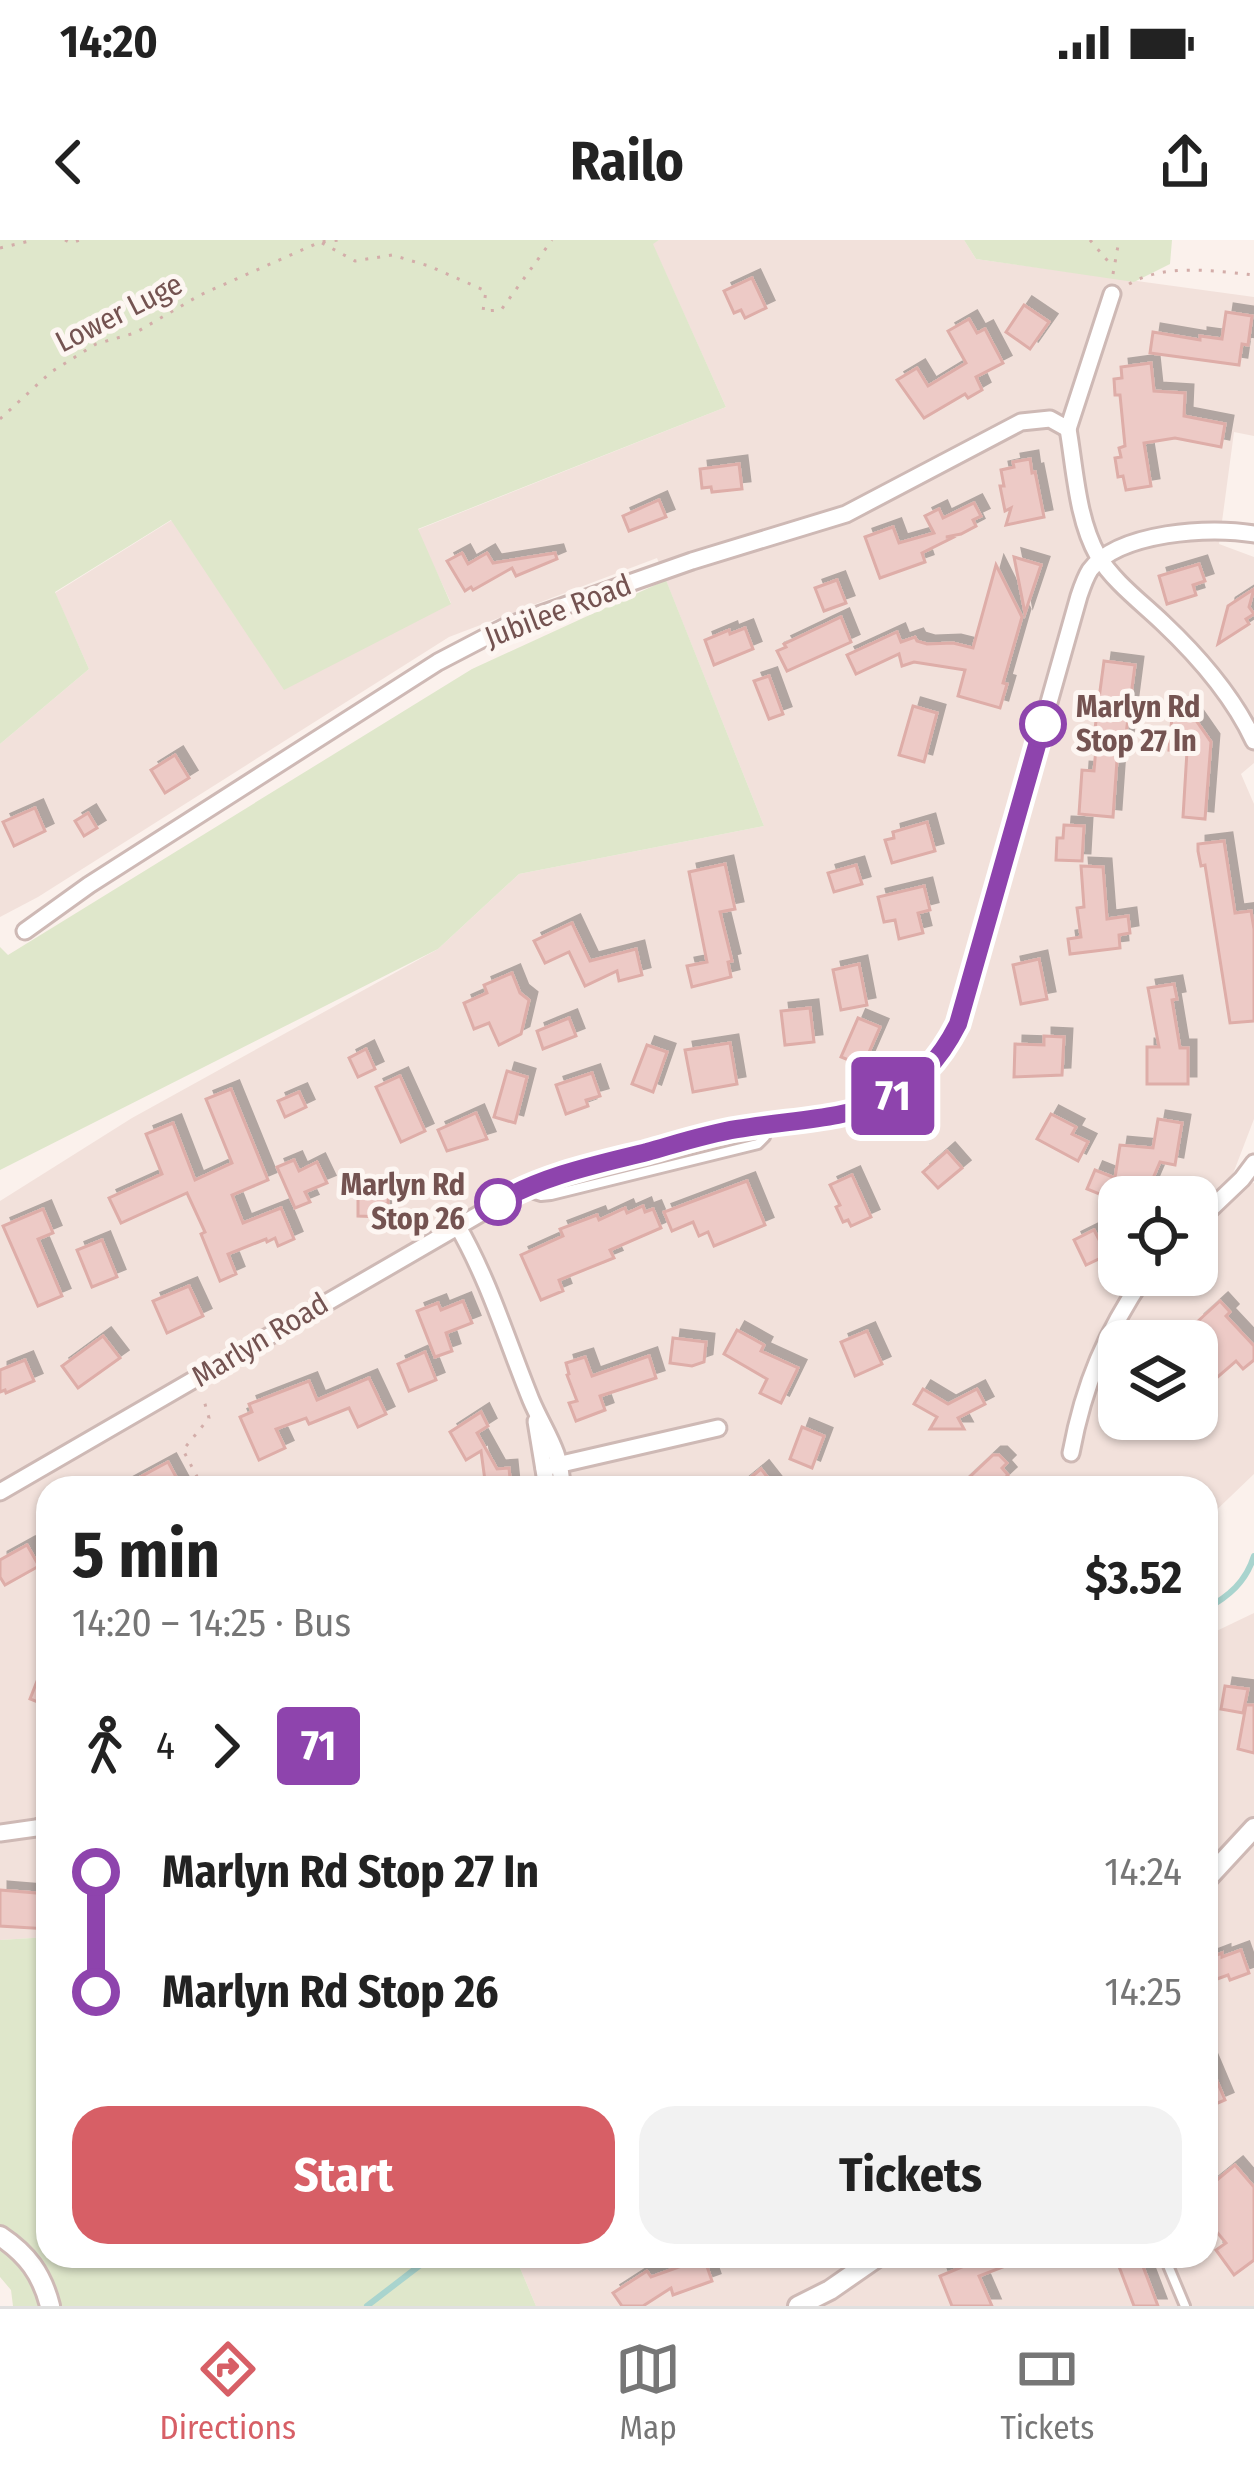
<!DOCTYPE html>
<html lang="en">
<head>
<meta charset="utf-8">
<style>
	:root { --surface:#fff; --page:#f2f2f2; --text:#222; --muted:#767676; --line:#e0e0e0; --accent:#d75f66 }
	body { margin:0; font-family:"Fira Sans Condensed",sans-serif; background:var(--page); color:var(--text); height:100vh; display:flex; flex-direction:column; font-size:45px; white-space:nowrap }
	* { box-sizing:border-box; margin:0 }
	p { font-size:39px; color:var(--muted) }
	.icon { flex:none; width:66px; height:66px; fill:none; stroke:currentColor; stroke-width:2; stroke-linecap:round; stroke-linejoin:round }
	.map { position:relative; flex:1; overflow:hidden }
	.side { position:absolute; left:36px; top:1236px; width:1182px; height:792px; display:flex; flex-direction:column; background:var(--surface); border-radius:36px; box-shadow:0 3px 9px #0004 }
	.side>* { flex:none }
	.badge { padding:0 24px; border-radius:9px; font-size:42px; line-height:78px }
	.fabs { position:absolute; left:1098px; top:936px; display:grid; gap:24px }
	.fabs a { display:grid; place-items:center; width:120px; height:120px; border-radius:24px; background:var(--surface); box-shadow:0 3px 9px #0004; font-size:60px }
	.map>.badge { position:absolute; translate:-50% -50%; box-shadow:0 0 0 6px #fff }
	.legs { display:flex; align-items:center; gap:18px; height:132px; padding:0 36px; font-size:39px }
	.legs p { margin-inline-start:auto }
	.overview { display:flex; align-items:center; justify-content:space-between; height:204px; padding:0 36px }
	h1 { font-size:66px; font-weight:700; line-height:90px }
	.action { display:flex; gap:24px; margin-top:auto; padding:24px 36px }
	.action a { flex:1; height:138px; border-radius:36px; background:var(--accent); color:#fff; font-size:48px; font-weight:700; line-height:138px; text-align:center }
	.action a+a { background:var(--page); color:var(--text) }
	ul { padding:0 36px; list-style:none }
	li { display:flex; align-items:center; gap:42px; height:120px; font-size:45px }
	li i { display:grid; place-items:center; width:18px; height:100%; margin:0 15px; background:currentColor }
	li i::after { content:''; width:30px; height:30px; margin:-15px; border:9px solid; border-radius:50%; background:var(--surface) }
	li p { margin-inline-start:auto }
	li:first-child i { background:linear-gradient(#0000 50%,currentColor 0) }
	li:last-child i { background:linear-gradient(currentColor 50%,#0000 0) }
	.status { display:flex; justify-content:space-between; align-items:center; height:84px; padding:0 60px; background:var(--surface); direction:ltr }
	.status svg { height:33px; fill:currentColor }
	header { display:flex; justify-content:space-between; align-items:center; height:156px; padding:0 36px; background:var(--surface); font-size:54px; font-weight:700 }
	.menu { display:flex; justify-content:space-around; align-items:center; height:168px; border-top:3px solid var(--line); background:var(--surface); font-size:33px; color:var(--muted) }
	.menu a { display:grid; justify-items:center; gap:6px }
	.menu .active { color:var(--accent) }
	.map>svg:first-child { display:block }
</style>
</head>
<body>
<div class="status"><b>14:20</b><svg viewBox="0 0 49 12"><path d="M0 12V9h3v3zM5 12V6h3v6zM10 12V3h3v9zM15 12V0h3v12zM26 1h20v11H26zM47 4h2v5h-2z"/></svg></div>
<header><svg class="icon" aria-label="back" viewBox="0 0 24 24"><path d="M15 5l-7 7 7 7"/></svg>Railo<svg class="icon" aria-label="share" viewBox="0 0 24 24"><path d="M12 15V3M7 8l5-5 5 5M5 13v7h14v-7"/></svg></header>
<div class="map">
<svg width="1254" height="2066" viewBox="0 0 1254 2066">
	<defs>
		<filter id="shadow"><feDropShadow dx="8" dy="-8" stdDeviation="0" flood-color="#0004"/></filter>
	</defs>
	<rect width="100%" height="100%" fill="#fbf1ec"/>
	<!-- residential -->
	<g fill="#f2e1db" fill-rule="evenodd">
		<path d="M 659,0 L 964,0 L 976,19 L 1254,57 L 1254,196 L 1234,192 L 1219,304 L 1254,317 L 1254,523 L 1241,534 L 1254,564 L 1254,879 L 1231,939 L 1254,943 L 1254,1234 L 1206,1280 L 1206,1248 L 48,1248 L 48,1697 L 0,1700 L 0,961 L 132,878 L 438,709 L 519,634 L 764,586 L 657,318 L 449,397 L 38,657 L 0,677 L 0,504 L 89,429 L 55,353 L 172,280 L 451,363 L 417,290 L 726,167 L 652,3 ZM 1119,957 L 1197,957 L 1197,1035 L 1119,1035 ZM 1119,1101 L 1197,1101 L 1197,1179 L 1119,1179 Z"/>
		<path d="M 1254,1373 L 1254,2066 L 536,2066 L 515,2016 L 1206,2016 L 1206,1396 Z"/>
	</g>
	<!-- green -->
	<g fill="#dfe7cb">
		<path d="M 0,0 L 659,0 L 653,4 L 726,167 L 418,289 L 451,364 L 284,450 L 171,280 L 55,352 L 89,429 L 0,504 Z"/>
		<path d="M 964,0 L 1172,0 L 1170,24 L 1134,42 L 976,19 Z"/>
		<path d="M 666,340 L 764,586 L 519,634 L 438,709 L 0,930 L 0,707 L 8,715 L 472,429 Z"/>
		<path d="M 48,1697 L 48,2016 L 515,2016 L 536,2066 L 13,2066 L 11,2050 L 0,2037 L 0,1700 Z"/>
	</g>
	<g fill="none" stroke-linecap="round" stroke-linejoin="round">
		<!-- stream -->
		<g stroke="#a9d4ce" stroke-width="6">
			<path d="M 1206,1369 C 1229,1356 1246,1342 1254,1316"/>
			<path d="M 367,2066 L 432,2016"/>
		</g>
	</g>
	<!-- building -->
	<g fill="#edcac6" stroke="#deada8" stroke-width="3" filter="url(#shadow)">
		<path d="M 752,38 L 766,68 L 745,78 L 741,70 L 734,73 L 724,51 Z"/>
		<path d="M 1024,65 L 1049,82 L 1030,109 L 1006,92 Z"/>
		<path d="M 1226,72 L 1252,76 L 1248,105 L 1242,104 L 1239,125 L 1150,113 L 1153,92 L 1200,100 L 1200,96 L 1222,99 Z"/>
		<path d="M 969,79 L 977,93 L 985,89 L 1003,123 L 976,137 L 982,150 L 968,158 L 965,154 L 924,178 L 897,140 L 917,128 L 928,146 L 966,123 L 948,91 Z"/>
		<path d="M 1151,123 L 1154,151 L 1185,153 L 1184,176 L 1225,184 L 1221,207 L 1175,198 L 1144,203 L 1151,246 L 1126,250 L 1123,236 L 1118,237 L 1115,218 L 1121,217 L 1119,208 L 1125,206 L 1120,155 L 1115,155 L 1114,139 L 1122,138 L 1121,127 Z"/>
		<path d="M 1030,219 L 1032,233 L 1035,232 L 1044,277 L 1006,285 L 1011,268 L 1005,271 L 1000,246 L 1004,246 L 1001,230 L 1014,227 L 1013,222 Z"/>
		<path d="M 739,224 L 742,249 L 712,252 L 711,247 L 702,248 L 700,229 Z"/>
		<path d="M 659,260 L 666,277 L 629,291 L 623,276 Z"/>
		<path d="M 974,263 L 981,276 L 973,280 L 976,286 L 961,294 L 946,297 L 952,298 L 922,313 L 925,322 L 880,338 L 865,297 L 893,287 L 899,303 L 934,293 L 925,276 L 939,269 L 943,278 Z"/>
		<path d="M 462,313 L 468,324 L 487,313 L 493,323 L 555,313 L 557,319 L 516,336 L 512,328 L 473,350 L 471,347 L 465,351 L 447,321 Z"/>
		<path d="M 1014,317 L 1041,325 L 1025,373 Z"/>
		<path d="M 1199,324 L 1205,341 L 1193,345 L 1196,355 L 1167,364 L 1159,336 Z"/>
		<path d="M 996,325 L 1022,377 L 1003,443 L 1007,444 L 1000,468 L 958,456 L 965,430 L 914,422 L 902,426 L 899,414 L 856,434 L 847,415 L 897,392 L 901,402 L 915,397 L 917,401 L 927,404 L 953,403 L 973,408 Z"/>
		<path d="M 837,340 L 846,363 L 824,371 L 815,348 Z"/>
		<path d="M 1254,349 L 1249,367 L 1254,374 L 1246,379 L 1249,384 L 1218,404 L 1228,366 Z"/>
		<path d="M 841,377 L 851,402 L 787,431 L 777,411 L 786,407 L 784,404 Z"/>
		<path d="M 745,388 L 753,409 L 714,425 L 705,400 L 729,390 L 730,394 Z"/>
		<path d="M 1104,421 L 1135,425 L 1123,517 L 1117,520 L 1113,577 L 1079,574 L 1082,530 L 1094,531 L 1097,496 L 1094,496 Z"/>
		<path d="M 769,436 L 783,474 L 769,479 L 754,441 Z"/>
		<path d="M 1173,465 L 1186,466 L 1211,502 L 1205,579 L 1183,577 L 1187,511 L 1169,510 Z"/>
		<path d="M 913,466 L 937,473 L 924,522 L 899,515 Z"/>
		<path d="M 175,515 L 189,538 L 165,553 L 151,530 Z"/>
		<path d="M 35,568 L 45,591 L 14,606 L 3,582 Z"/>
		<path d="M 88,573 L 97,588 L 84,596 L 75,581 Z"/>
		<path d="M 927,582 L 935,611 L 892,623 L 885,600 L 894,598 L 893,592 Z"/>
		<path d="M 1064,585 L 1084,586 L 1082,621 L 1056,620 L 1057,598 L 1063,598 Z"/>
		<path d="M 1224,601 L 1235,673 L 1251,671 L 1254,689 L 1254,781 L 1230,783 L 1205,625 L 1201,626 L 1198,611 L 1198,604 Z"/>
		<path d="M 725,624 L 735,669 L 720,672 L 732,721 L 728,722 L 731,737 L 692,747 L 687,726 L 707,722 L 689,632 Z"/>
		<path d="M 856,625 L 862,644 L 834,652 L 828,633 Z"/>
		<path d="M 1081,626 L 1103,627 L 1107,679 L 1128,676 L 1130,693 L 1119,695 L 1120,708 L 1070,714 L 1068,699 L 1081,697 L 1077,668 L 1084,667 Z"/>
		<path d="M 924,646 L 930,670 L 918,673 L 923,693 L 899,699 L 895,680 L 884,682 L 878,657 Z"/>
		<path d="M 572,683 L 590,721 L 636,709 L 642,735 L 619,741 L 617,731 L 585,746 L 569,712 L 545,723 L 534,701 Z"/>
		<path d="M 1039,719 L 1047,759 L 1021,764 L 1013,725 Z"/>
		<path d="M 859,724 L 867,765 L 841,770 L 833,730 Z"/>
		<path d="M 512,733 L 520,753 L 529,760 L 521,794 L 499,805 L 489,783 L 474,789 L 464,763 L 487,753 L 484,745 Z"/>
		<path d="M 1174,744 L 1177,759 L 1172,760 L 1180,808 L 1188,808 L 1188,844 L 1147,844 L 1147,807 L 1159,807 L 1148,748 Z"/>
		<path d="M 810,768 L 814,802 L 785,805 L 781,771 Z"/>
		<path d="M 569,778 L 576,796 L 543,809 L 537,791 Z"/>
		<path d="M 858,778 L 880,787 L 863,826 L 841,817 Z"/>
		<path d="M 1044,796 L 1064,797 L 1062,835 L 1014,837 L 1015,804 L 1044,805 Z"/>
		<path d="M 730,803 L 737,844 L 693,852 L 685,810 Z"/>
		<path d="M 647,805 L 667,812 L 653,852 L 632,844 Z"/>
		<path d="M 366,809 L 375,829 L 358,837 L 349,818 Z"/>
		<path d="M 507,831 L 527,837 L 515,883 L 494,877 Z"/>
		<path d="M 592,833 L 600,856 L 586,860 L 588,866 L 566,874 L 556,845 Z"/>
		<path d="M 400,836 L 425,891 L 401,902 L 376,847 Z"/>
		<path d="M 231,849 L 268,940 L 232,955 L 243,983 L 281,968 L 294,999 L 278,1006 L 275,998 L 267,1002 L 266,999 L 228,1014 L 236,1034 L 220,1041 L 201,994 L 205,992 L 187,953 L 121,983 L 109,958 L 162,934 L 146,894 L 173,883 L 195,940 L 232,923 L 206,859 Z"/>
		<path d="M 299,852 L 306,867 L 285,877 L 278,861 Z"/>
		<path d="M 476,873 L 487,899 L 447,911 L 438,890 Z"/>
		<path d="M 1051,874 L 1076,887 L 1072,894 L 1088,902 L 1078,921 L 1037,899 Z"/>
		<path d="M 1158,879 L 1182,883 L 1175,925 L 1160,922 L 1145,957 L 1119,957 L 1119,962 L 1087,949 L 1095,930 L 1115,938 L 1120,905 L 1153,908 Z"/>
		<path d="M 947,911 L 962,928 L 938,948 L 923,932 Z"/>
		<path d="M 294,920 L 299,931 L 317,922 L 327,943 L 305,952 L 310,962 L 295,968 L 277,927 Z"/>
		<path d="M 852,935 L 871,977 L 851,986 L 848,980 L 843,982 L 836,967 L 840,965 L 830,945 Z"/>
		<path d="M 747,941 L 765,985 L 714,1006 L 708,992 L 699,996 L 693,982 L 672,991 L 664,972 Z"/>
		<path d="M 358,945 L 389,945 L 388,964 L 383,964 L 382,977 L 358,976 Z"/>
		<path d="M 643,966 L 645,972 L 653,969 L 661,988 L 610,1010 L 614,1018 L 559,1040 L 563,1051 L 541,1060 L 521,1015 L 563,996 L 560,989 L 597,975 L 599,980 L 625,968 L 627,973 Z"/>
		<path d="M 43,969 L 53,993 L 38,999 L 62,1056 L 38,1066 L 3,986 Z"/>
		<path d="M 1094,990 L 1107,1015 L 1086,1025 L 1074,1000 Z"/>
		<path d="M 102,1000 L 117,1037 L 92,1047 L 77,1010 Z"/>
		<path d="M 189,1046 L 203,1076 L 167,1093 L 153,1061 Z"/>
		<path d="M 463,1061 L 472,1083 L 446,1093 L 452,1111 L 435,1117 L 417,1071 L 438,1063 L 441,1070 Z"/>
		<path d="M 1220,1061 L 1230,1072 L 1226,1076 L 1254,1106 L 1254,1120 L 1243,1129 L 1236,1121 L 1205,1148 L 1197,1139 L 1197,1114 L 1213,1100 L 1197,1082 Z"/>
		<path d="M 737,1090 L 764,1105 L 761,1111 L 798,1128 L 781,1163 L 760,1153 L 767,1139 L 724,1114 Z"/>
		<path d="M 867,1091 L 882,1124 L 855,1136 L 841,1102 Z"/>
		<path d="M 103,1096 L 120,1118 L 78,1148 L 62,1126 Z"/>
		<path d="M 673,1098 L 706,1102 L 704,1122 L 692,1126 L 670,1123 Z"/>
		<path d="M 425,1112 L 436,1140 L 409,1151 L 398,1124 Z"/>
		<path d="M 649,1116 L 656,1138 L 600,1156 L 605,1170 L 576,1181 L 569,1163 L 577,1161 L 567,1135 L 569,1134 L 566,1123 L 585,1117 L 592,1136 Z"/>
		<path d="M 25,1120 L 34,1141 L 6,1153 L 5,1150 L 0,1152 L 0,1130 Z"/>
		<path d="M 369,1138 L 386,1174 L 358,1187 L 349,1168 L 309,1184 L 306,1178 L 276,1189 L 285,1208 L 259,1220 L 240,1177 L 252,1172 L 249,1164 L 309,1141 L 317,1160 Z"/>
		<path d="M 923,1149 L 948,1164 L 977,1149 L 985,1164 L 958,1178 L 964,1189 L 930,1189 L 937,1177 L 914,1164 Z"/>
		<path d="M 481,1172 L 488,1186 L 477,1193 L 497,1229 L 509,1228 L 511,1248 L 486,1248 L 481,1211 L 466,1220 L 450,1192 Z"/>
		<path d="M 802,1187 L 824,1196 L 812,1228 L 790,1219 Z"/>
		<path d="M 993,1215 L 999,1215 L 1007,1223 L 1002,1228 L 1008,1235 L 994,1248 L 958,1248 Z"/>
		<path d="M 168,1222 L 182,1248 L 120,1248 Z"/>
		<path d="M 761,1229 L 776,1248 L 738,1248 Z"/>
		<path d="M 27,1305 L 39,1326 L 5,1345 L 0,1337 L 0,1320 Z"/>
		<path d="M 47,1416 L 48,1416 L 48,1466 L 30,1459 Z"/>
		<path d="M 1225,1446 L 1248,1449 L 1243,1473 L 1221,1469 Z"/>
		<path d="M 1246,1465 L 1254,1465 L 1254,1513 L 1238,1509 Z"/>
		<path d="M 0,1650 L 48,1654 L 48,1689 L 0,1686 Z"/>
		<path d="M 1241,1710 L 1249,1733 L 1230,1740 L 1228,1735 L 1206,1743 L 1206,1719 L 1222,1713 L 1222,1717 Z"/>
		<path d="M 1206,1815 L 1225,1860 L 1211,1866 L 1206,1853 Z"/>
		<path d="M 1235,1925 L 1254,1947 L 1254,2020 L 1234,2035 L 1216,2010 L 1226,2003 L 1206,1979 L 1206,1949 Z"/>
		<path d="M 988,2016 L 1029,2017 L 979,2036 L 992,2066 L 952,2066 L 940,2036 Z"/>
		<path d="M 1115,2016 L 1139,2016 L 1158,2066 L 1134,2066 Z"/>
		<path d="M 704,2018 L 712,2041 L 673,2055 L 671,2048 L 643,2066 L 622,2066 L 613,2053 L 647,2031 L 651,2037 Z"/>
	</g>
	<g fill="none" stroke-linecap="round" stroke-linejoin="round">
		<defs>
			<g id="service">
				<path d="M 525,951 L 541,956 L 551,955 L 758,904 L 765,897 L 768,886"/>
				<path d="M 1164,2016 L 1185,2066"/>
			</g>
			<g id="minor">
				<path d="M 1068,189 C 1075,229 1077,279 1098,316 C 1114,342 1141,362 1163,383 C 1199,417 1233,456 1254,501"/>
				<path d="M 25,691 L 89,645 L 438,422 L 507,386 L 692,321 L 846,274 L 1021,182 L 1050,179 L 1068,189 L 1112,54"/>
				<path d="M 1197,982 L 1242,939 L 1254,923"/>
				<path d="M 457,985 C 489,1040 507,1101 531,1160 C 545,1193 561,1210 562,1248"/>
				<path d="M 536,1181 L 547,1248"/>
				<path d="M 1071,1213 C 1084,1143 1106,1093 1145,1035"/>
				<path d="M 544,1228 L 718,1188"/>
				<path d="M 0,1252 L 521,950 L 553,936 L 732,889 L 824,879 L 875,865 L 899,853 L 931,829 L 944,812 L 958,785 L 1079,356 C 1082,347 1085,338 1090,330 C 1119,292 1211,286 1254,294"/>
				<path d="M 0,1593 L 36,1588 L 48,1584"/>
			</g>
			<g id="tertiary">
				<path d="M 1206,1640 L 1254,1588"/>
				<path d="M 0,1996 C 27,2014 42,2034 50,2066"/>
				<path d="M 798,2066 L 830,2050 L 879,2016"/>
			</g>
		</defs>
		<!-- service casing -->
		<use href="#service" stroke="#ceb9b5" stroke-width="14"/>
		<!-- minor casing -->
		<use href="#minor" stroke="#ceb9b5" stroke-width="21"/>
		<!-- tertiary casing -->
		<use href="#tertiary" stroke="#ceb9b5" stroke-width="24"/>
		<!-- path -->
		<g stroke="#d3ada9" stroke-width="3" stroke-dasharray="3 9" stroke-linecap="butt">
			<path d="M 65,0 L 71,3 L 80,0"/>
			<path d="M 1090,0 L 1112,26"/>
			<path d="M 322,3 L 355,21 L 392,15 L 429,26 L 486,51 L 483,71 L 501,70 L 552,0"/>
			<path d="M 0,8 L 34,0"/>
			<path d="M 1113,34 L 1119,0"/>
			<path d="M 1129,44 C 1166,23 1213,31 1254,35"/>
			<path d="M 0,179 L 51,132 L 96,104 L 135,93 L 200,55 L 320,2 L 339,0"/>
			<path d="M 203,1248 L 183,1210 L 209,1178 L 203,1157"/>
		</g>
		<!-- service -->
		<use href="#service" stroke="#fff" stroke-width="8"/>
		<!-- minor -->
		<use href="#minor" stroke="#fff" stroke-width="15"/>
		<!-- tertiary -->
		<use href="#tertiary" stroke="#fff" stroke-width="18"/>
	</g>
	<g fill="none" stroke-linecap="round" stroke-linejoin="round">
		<defs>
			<path id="line-1" d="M 498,962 C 545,935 595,925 647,912 C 676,904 706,894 737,889 C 832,873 907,885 958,784 L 1043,484"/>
		</defs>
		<!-- line-1 casing -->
		<use href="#line-1" stroke="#fff" stroke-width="27"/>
		<!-- line-1 -->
		<use href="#line-1" stroke="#8e44ad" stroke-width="18"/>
	</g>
	<!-- markers -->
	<g fill="#fff" stroke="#8e44ad" stroke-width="6">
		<circle cx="1043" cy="484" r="21"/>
		<circle cx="498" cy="962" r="21"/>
	</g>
	<g text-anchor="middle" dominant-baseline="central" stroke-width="10" stroke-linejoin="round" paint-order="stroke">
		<!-- street labels -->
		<g font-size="30" fill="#745351" stroke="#fdf6f2">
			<text transform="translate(119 73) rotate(-27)">Lower Luge</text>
			<text transform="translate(558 371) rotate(-21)">Jubilee Road</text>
			<text transform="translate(260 1100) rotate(-31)">Marlyn Road</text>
		</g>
		<!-- stop labels -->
		<g font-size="30" font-weight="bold" fill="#745351" stroke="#fdf6f2" text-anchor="start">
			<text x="1076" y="467">Marlyn Rd<tspan x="1076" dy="34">Stop 27 In</tspan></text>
			<text x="465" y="945" text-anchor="end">Marlyn Rd<tspan x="465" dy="34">Stop 26</tspan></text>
		</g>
	</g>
</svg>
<div class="fabs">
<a><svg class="icon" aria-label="locate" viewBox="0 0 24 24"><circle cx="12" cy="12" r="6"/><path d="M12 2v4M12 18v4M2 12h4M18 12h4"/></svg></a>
<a><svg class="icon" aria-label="layers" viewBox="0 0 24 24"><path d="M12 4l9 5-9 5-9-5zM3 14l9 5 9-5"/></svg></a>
</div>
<b class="badge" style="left:893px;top:856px;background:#8e44ad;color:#fff">71</b>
<section class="side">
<div class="overview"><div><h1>5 min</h1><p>14:20 – 14:25 · Bus</p></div><b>$3.52</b></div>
<div class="legs"><svg class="icon" aria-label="walk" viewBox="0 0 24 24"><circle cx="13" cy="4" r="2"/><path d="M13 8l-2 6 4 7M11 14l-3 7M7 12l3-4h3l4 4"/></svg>4<svg class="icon" aria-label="forward" viewBox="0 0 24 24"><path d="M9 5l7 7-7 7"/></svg><b class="badge" style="background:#8e44ad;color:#fff">71</b></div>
<ul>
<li><i style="color:#8e44ad"></i><b>Marlyn Rd Stop 27 In</b><p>14:24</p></li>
<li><i style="color:#8e44ad"></i><b>Marlyn Rd Stop 26</b><p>14:25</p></li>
</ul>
<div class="action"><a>Start</a><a>Tickets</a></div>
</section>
</div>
<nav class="menu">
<a class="active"><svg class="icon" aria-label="directions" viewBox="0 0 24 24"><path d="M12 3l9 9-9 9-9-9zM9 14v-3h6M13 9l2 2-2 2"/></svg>Directions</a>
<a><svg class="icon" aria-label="map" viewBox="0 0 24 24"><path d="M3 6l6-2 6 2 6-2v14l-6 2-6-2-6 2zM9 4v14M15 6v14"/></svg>Map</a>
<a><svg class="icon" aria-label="tickets" viewBox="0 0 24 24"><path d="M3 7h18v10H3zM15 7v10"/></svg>Tickets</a>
</nav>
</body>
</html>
